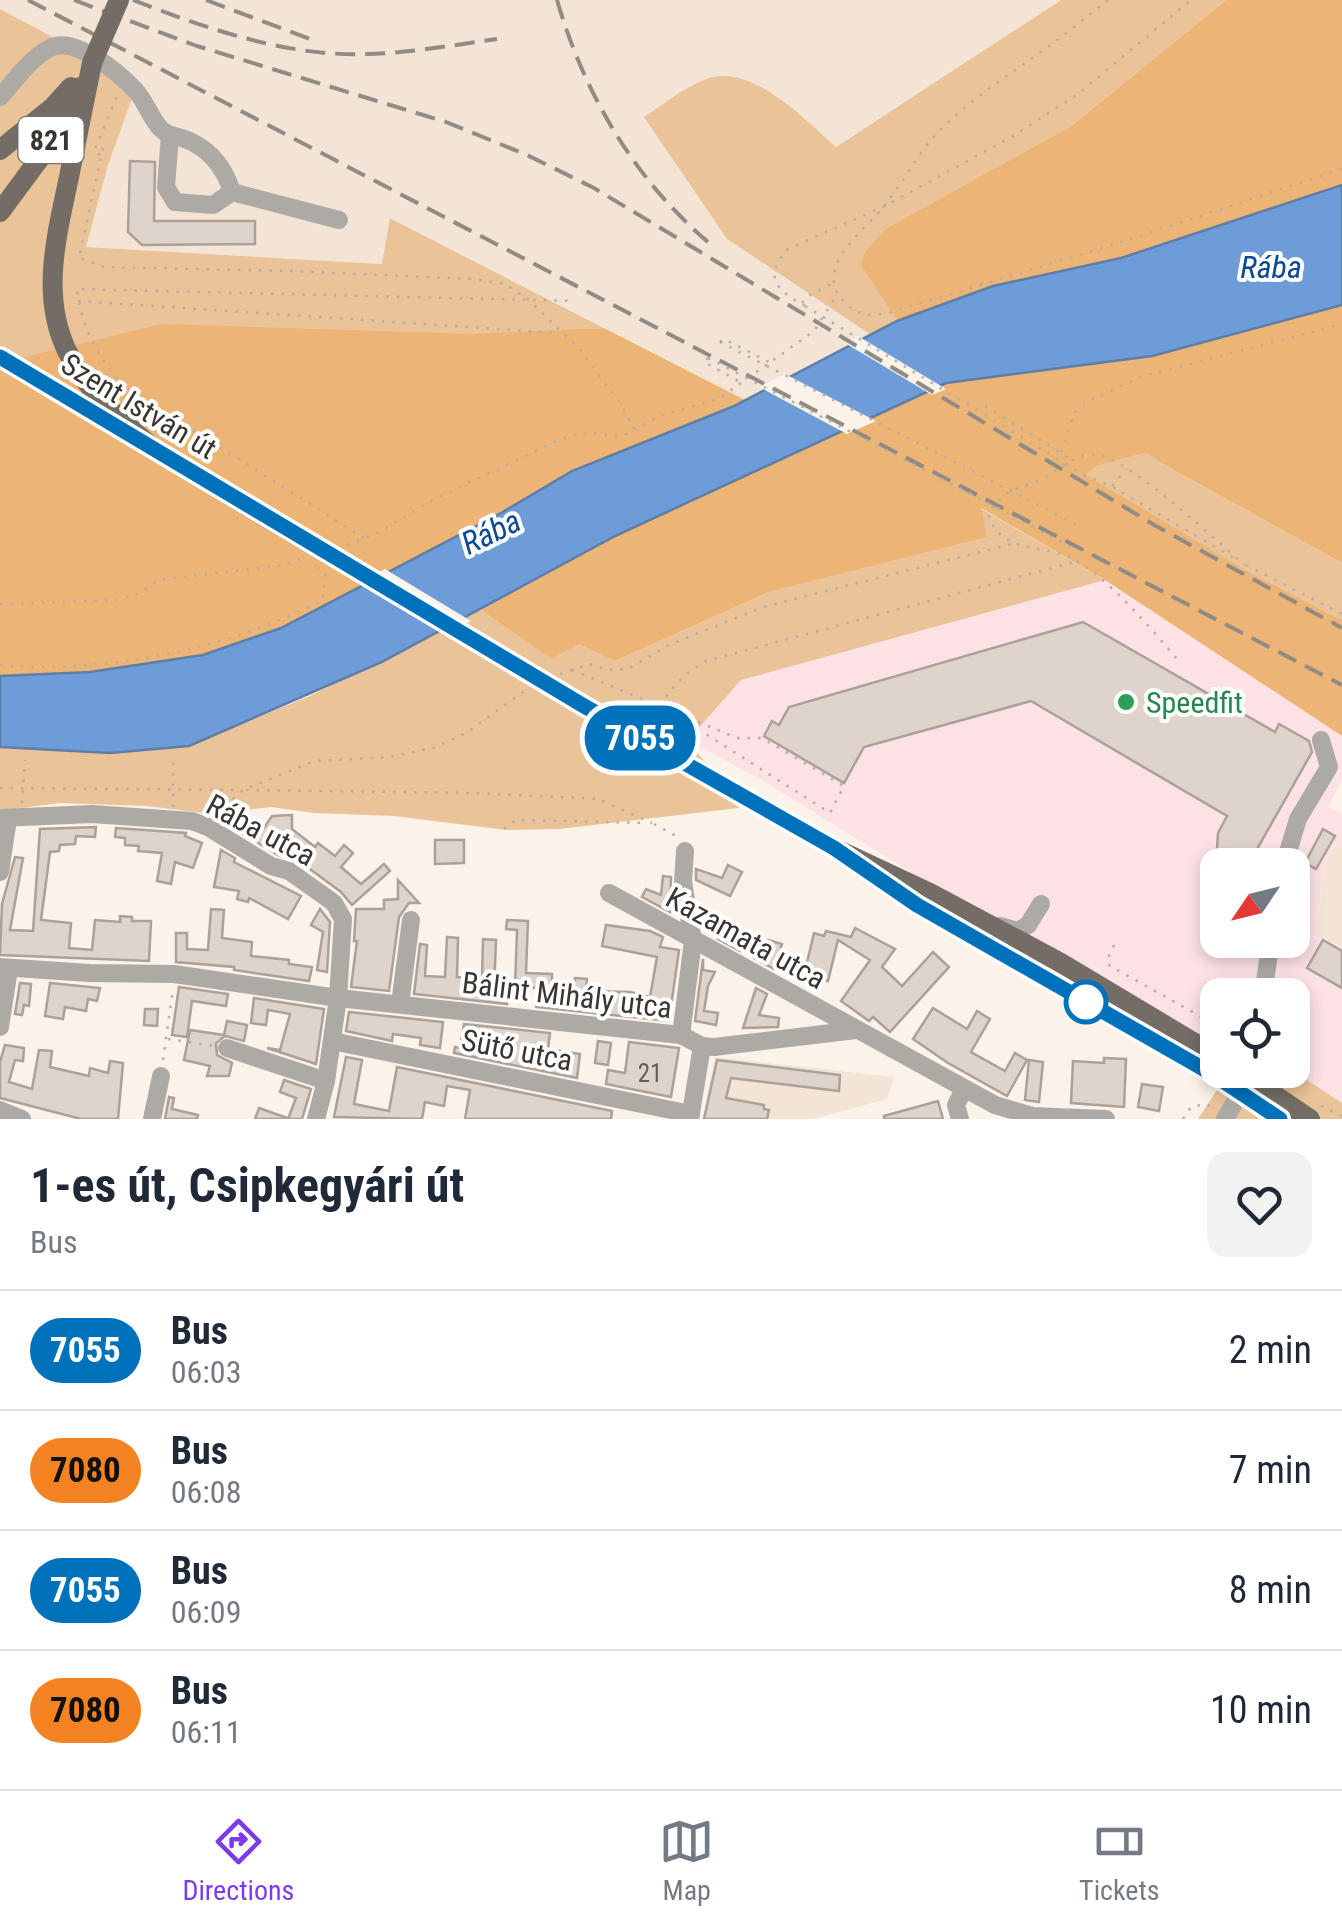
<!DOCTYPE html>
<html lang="en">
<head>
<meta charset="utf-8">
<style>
	:root { --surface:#fff; --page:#f2f2f3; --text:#1f2937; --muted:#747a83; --line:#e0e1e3; --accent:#7c3aed }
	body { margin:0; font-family:"Roboto Condensed",sans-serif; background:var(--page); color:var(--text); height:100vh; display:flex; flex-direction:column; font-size:38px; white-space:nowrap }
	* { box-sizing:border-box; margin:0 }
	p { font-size:32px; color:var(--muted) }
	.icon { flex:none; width:55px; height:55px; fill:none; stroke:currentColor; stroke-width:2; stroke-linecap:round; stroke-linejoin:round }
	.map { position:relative; height:1119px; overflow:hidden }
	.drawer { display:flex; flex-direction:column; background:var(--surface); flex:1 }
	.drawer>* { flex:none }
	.badge { padding:0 20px; border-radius:32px; font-size:35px; line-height:65px }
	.needle { width:65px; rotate:235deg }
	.tools { position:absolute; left:1200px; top:848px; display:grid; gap:20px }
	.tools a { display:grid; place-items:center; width:110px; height:110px; border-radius:20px; background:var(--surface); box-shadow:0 5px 15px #0003; font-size:50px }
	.map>.badge { position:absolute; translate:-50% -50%; box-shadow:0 0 0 5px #fff }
	.round { display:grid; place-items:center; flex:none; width:105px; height:105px; border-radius:20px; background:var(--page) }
	.overview { display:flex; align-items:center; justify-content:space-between; height:170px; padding:0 30px }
	h1 { font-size:48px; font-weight:700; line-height:75px }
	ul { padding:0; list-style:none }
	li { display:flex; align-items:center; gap:30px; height:120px; padding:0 30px; border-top:2px solid var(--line) }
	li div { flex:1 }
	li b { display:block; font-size:38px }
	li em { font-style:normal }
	li .badge { min-width:110px; font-weight:700; text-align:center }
	.menu { display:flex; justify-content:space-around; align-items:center; height:140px; border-top:2px solid var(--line); background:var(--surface); font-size:28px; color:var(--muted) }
	.menu a { display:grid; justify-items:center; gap:5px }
	.menu .on { color:var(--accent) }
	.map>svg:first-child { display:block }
</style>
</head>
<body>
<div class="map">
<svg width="1342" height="1119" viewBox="0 0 1342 1119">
	<rect width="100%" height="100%" fill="#fbf2e9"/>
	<!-- commercial -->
	<path fill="#fde2e5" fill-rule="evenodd" d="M 1105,580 L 1342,736 L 1342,779 L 1329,807 L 1342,814 L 1342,832 L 1326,866 L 1316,932 L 1342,948 L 1342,1103 L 1292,1070 L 1292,995 L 1218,995 L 1217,1061 L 765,782 L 688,740 L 741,679 ZM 1218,865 L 1292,865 L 1292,940 L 1218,940 Z"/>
	<!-- built -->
	<g fill="#f3e4d5">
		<path d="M 0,0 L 1061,0 L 836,147 L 773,93 L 727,239 L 871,335 L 745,400 L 391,218 L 383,264 L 85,247 L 108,165 L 138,82 L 0,9 Z"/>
		<path d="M 1342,832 L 1342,948 L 1316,933 L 1326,865 Z"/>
		<path d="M 715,1057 L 894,1077 L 887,1099 L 813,1119 L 703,1119 Z"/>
	</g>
	<!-- green -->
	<g fill="#ebc398">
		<path d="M 1061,0 L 1226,0 L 1070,127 L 968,186 L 861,266 L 897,321 L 871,335 L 727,239 L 644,117 C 663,105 683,88 704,80 C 750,60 805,120 836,147 Z"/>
		<path d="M 0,9 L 138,82 L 108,165 L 86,247 L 382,264 L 390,218 L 604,328 L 0,363 Z"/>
		<path d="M 1146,451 L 1161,463 L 1342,563 L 1342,620 L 1244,569 L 1085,476 L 1097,466 Z"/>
		<path d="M 980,508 L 1105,580 L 741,680 L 688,740 L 739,808 L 559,829 L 507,830 L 394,816 L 314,813 L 271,807 L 211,814 L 147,806 L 59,803 L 0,811 L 0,747 L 110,753 L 189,746 L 312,695 L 481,610 L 551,657 L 579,643 L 615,661 L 769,592 L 986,537 Z"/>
		<path d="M 1230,1070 L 1292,1070 L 1342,1103 L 1342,1119 L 1198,1119 Z"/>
	</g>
	<!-- forest -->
	<g fill="#ecb475">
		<path d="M 1226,0 L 1342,0 L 1342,185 L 1121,258 L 993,286 L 897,321 L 861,266 L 865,252 L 886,229 L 1070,127 Z"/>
		<path d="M 1342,305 L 1342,563 L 1161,463 L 1146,452 L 1097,466 L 1086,475 L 1244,569 L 1342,620 L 1342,736 L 1105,580 L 981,508 L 987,537 L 769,592 L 615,661 L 579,644 L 551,658 L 481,610 L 615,536 L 946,383 L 1152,356 Z"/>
		<path d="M 162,324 L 468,334 L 604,328 L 745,400 L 572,471 L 501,513 L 281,628 L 203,655 L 90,672 L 0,676 L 0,363 Z"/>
	</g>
	<!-- water -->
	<path fill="#6e9cd9" stroke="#5e7da7" stroke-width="2.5" d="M 1342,185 L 1342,305 L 1152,356 L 946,383 L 615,536 L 382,662 L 189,746 L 110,753 L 0,747 L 0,676 L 90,672 L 203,655 L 281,628 L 501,513 L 572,471 L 734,406 L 897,321 L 993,286 L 1121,258 Z"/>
	<!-- pier -->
	<g fill="#fbf2e9">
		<path d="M 858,336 L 946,389 L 932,395 L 845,343 Z"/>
		<path d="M 785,374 L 876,421 L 847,434 L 759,387 Z"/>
		<path d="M 385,569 L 471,621 L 445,635 L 359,583 Z"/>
	</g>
	<!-- building -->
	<g fill="#ded4cc" stroke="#aba19a" stroke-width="2.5">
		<path d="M 130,161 L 155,162 L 154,221 L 255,221 L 255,244 L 142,245 L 128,232 Z"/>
		<path d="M 1083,622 L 1275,732 L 1279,724 L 1309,741 L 1312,752 L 1248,865 L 1216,865 L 1218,833 L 1227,816 L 1031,701 L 864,747 L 844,783 L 764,736 L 772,721 L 779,725 L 789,707 Z"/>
		<path d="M 292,815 L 292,829 L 315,847 L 318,843 L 335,856 L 344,845 L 353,853 L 341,867 L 361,884 L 384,864 L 390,871 L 352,905 L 341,892 L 284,850 L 280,856 L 276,854 L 255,841 L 272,816 Z"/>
		<path d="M 250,820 L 251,839 L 235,829 L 234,821 Z"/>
		<path d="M 96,827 L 95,837 L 76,836 L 75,844 L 60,845 L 59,851 L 50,852 L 41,920 L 71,923 L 69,948 L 92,950 L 95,920 L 120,922 L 120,916 L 132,917 L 132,921 L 151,921 L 149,961 L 0,955 L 2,904 L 15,857 L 23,858 L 10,930 L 33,931 L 40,829 Z"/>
		<path d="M 116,828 L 186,833 L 185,836 L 202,843 L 193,868 L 175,862 L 171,884 L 157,881 L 162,853 L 138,851 L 139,846 L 125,845 L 125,838 L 115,837 Z"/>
		<path d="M 1323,829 L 1335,836 L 1316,869 L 1305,863 Z"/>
		<path d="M 435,840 L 464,840 L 464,863 L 435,864 Z"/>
		<path d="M 221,850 L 235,858 L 234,862 L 301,896 L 288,919 L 249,898 L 248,902 L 237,899 L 239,891 L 214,887 Z"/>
		<path d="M 728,865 L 742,872 L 730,896 L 696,880 L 696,869 L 722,878 Z"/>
		<path d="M 663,876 L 671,877 L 670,912 L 642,897 L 646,889 L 661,895 Z"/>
		<path d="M 398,880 L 419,903 L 409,903 L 399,917 L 389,991 L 351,987 L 357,941 L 354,941 L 356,909 L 384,909 L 384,900 L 398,899 Z"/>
		<path d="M 211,909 L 224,910 L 222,938 L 252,942 L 251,956 L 289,960 L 289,964 L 312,967 L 309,981 L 234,970 L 234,967 L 176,962 L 176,933 L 187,933 L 187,949 L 208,950 Z"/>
		<path d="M 320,909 L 330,922 L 327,972 L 317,970 L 323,932 L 311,925 Z"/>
		<path d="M 507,920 L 528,921 L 526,973 L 552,974 L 552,989 L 574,990 L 575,978 L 587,979 L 586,991 L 630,992 L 650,997 L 657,957 L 602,946 L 606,925 L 650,931 L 663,937 L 660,947 L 679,950 L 669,1021 L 536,1007 L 537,988 L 515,987 L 517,930 L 506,929 Z"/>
		<path d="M 726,923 L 748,934 L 740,951 L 718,939 Z"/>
		<path d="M 855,928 L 895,949 L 882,967 L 902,986 L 933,952 L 949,967 L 890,1032 L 873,1017 L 869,1021 L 841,1001 L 870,960 L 838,940 L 828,981 L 804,975 L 814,933 L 824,936 L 826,931 L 851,937 Z"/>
		<path d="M 447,937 L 458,938 L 457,977 L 482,978 L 483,939 L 496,940 L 494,991 L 507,992 L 507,1004 L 414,994 L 420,944 L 427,945 L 425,976 L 445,977 Z"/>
		<path d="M 768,940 L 782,944 L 774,969 L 754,958 L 758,944 L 766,946 Z"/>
		<path d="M 1323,940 L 1342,951 L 1342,988 L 1307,968 Z"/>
		<path d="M 703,959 L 703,970 L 715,972 L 708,986 L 704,1011 L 718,1013 L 716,1025 L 695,1021 Z"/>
		<path d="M 20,983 L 31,984 L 29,1006 L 24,1005 L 22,1015 L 15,1014 Z"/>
		<path d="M 50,983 L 100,988 L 97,1001 L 88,999 L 86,1011 L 65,1007 L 63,1019 L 45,1016 Z"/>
		<path d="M 179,987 L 228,994 L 226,1006 L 192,1001 L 187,1037 L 172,1035 Z"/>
		<path d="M 756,988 L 767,994 L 759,1015 L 779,1018 L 778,1027 L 743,1028 Z"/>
		<path d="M 254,998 L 324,1009 L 316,1064 L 267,1048 L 280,1050 L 290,1014 L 268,1010 L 266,1025 L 251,1023 Z"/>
		<path d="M 933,1008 L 967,1029 L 977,1011 L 990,1019 L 971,1052 L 1005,1071 L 1015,1053 L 1027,1060 L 1007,1096 L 948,1063 L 913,1039 Z"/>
		<path d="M 145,1009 L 158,1009 L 157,1026 L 144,1025 Z"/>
		<path d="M 349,1012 L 443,1022 L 440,1048 L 420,1045 L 421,1038 L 393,1034 L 392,1041 L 346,1031 Z"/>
		<path d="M 227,1021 L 247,1025 L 244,1041 L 225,1036 L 216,1043 L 217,1055 L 232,1063 L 229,1076 L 207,1076 L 210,1066 L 184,1060 L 190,1030 L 224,1035 Z"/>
		<path d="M 464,1024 L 550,1033 L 548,1049 L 580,1054 L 577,1078 L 454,1053 L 455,1047 L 460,1048 Z"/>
		<path d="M 598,1041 L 611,1043 L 608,1065 L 595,1063 Z"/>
		<path d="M 629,1042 L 679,1048 L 671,1097 L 606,1084 L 608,1070 L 625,1073 Z"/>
		<path d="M 5,1045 L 24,1048 L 23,1061 L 15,1060 L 9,1082 L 32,1089 L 39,1050 L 52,1051 L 50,1067 L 89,1076 L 90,1068 L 108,1073 L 110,1061 L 123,1063 L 118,1119 L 81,1119 L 0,1098 L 0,1062 Z"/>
		<path d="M 346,1057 L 362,1060 L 354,1104 L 389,1111 L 397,1067 L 612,1111 L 611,1119 L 465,1119 L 470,1090 L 447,1086 L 444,1106 L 425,1102 L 422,1119 L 334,1117 Z"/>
		<path d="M 1104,1058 L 1126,1059 L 1124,1107 L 1071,1103 L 1073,1061 L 1104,1063 Z"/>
		<path d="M 717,1060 L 840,1075 L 839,1091 L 731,1078 L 726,1098 L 764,1105 L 764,1109 L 769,1110 L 767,1119 L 704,1119 Z"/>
		<path d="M 1029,1060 L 1043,1062 L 1039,1102 L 1025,1100 Z"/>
		<path d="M 284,1080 L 311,1089 L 302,1119 L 288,1119 L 296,1098 L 280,1092 Z"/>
		<path d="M 1142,1084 L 1163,1087 L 1159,1111 L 1138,1107 Z"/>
		<path d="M 169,1097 L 174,1098 L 172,1109 L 198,1115 L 197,1119 L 165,1119 Z"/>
		<path d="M 938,1101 L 943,1119 L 884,1119 L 884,1116 Z"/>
		<path d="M 259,1108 L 287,1118 L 287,1119 L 255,1119 Z"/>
	</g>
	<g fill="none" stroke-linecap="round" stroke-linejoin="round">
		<!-- path -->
		<g stroke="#b6afa8" stroke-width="2.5" stroke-dasharray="2.5 8" stroke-linecap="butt">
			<path d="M 1108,0 C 1088,16 1068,32 1048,47 C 1011,74 971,98 939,131 C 918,153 904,181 885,205 C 864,232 809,269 846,304 C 859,316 871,316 888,313 L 1116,244 L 1342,169"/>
			<path d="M 103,148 L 79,258 L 104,267 L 289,271 L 473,279 L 505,284 L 528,299 L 580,350 L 621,404 L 634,429"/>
			<path d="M 100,155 L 94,151 L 119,92"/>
			<path d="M 78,301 L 559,333"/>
			<path d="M 802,303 L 810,295 L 831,284"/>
			<path d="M 805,306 C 777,290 762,278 788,249 L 885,206 L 1013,136 L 1078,94 L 1191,0"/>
			<path d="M 720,342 L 724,339 L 771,363"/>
			<path d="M 708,358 L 704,362 L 740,382"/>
			<path d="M 985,406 L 1069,458"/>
			<path d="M 1061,452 L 1075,412 L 1090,400 L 1144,376 L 1342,324"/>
			<path d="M 1084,475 L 1111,486 L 1234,558"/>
			<path d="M 1112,486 L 1126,469"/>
			<path d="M 1027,499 L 1082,528"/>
			<path d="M 1013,516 L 1071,547 L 1068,554"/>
			<path d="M 364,538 L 123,386 C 97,354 82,330 77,289 L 575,301"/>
			<path d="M 347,545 L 381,531 L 433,500 L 554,442 L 576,434 L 593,433 L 620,437 L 660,416 L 720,398 L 814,331 L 835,298"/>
			<path d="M 1246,565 L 1342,614"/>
			<path d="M 0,604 L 118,600 L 137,594 L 159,580 L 277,566 L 301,559"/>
			<path d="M 1176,658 C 1153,630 1105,575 1073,559 C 1042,543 999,555 988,513 C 1008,485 1019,491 1046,477 C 1064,467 1078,450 1102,456 C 1133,463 1216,541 1245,565"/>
			<path d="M 0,665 C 106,674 229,649 323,600 L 325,575 L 318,568"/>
			<path d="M 572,670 L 737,738 L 762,738 L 844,786 L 830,813 L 676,715"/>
			<path d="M 560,674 L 589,664 L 608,670 L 628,669 L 669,645 L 763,607 L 1012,544"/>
			<path d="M 650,724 C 665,695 677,678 706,661 L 1078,561"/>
			<path d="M 0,788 L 238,790"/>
			<path d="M 246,790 L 476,793 L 598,799 L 652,823"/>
			<path d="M 22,803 L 25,760"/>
			<path d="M 173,807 L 173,758"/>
			<path d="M 217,813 L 243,790 L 315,761 L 390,757 L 436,747 L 466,733 L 526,690"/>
			<path d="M 654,824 L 678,837"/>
			<path d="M 504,829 L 516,820 L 646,823"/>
			<path d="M 1114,945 L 1107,960 L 1110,966 L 1200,1016 L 1218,1033"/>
			<path d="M 168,1039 L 215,1046"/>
			<path d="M 163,1060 L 173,989"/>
			<path d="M 1282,1070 L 1290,1087"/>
			<path d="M 1321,1106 L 1342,1116"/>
			<path d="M 1183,1119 L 1191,1107 L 1206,1104 L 1215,1109"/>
		</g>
		<!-- minor -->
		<g stroke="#adaaa6" stroke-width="18">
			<path d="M 0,97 C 15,81 30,58 50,48 C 74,35 119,73 135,90 C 146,101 150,118 161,129 C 167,135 174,136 182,138 C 209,147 224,166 232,192 L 339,220"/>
			<path d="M 170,135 L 166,187 L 175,202 L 213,205 L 232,192"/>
			<path d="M 0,818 L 92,814 L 192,821 L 208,827 L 271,866 L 289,871 L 334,903 L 343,919 L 338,998 L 326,1081 L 316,1119"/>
			<path d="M 1284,865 L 1298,819 L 1329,767 L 1321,740"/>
			<path d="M 0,872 L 8,819"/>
			<path d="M 609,893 L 995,1105 L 1032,1116 L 1106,1119"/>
			<path d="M 1000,926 L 1018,931 L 1028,925 L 1041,904"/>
			<path d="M 0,967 L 89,973 L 174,974 L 338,998 L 681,1035 L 702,1046 L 714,1047 L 856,1030"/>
			<path d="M 1263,995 L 1271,940"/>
			<path d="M 400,1004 L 411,920"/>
			<path d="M 0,1027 L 9,969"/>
			<path d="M 681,1035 L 693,941 L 683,882 L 685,851"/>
			<path d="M 332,1041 L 691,1114"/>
			<path d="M 227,1048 L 326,1081"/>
			<path d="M 0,1110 L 22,1119"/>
			<path d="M 152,1119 L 161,1076"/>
			<path d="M 690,1119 L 702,1046"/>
			<path d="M 960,1119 L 956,1105 L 964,1089"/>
			<path d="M 1225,1119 L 1245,1084"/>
		</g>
		<!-- major -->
		<g stroke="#736d66" stroke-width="20">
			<path d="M 92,63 C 84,101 77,139 69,177 C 57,235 40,295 67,351 C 87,392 121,420 154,449"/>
			<path d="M 0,150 L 53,107 L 71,87"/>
			<path d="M 0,212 L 43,154 L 80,87"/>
			<path d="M 0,358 L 119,428"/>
			<path d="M 143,443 L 247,506"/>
			<path d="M 584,706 L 834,848 L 930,893 L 1061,963 L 1218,1057"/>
			<path d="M 886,883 L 917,905 L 1214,1075 L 1280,1119"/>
			<path d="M 1237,1070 L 1310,1119"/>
		</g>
		<!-- rail -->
		<g stroke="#918b85" stroke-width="4" stroke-dasharray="20 10" stroke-linecap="butt">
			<path d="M 28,0 L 1342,685"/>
			<path d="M 74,0 L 197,46 L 446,122 L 527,155 L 594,188 L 1156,526 L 1342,628"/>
			<path d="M 133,0 C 205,28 287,57 366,54 C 410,53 454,45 497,39"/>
			<path d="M 206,0 L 313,40"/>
			<path d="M 557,0 C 584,93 634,179 708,242"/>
		</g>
		<!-- path-bridge -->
		<g stroke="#b6afa8" stroke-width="2.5" stroke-dasharray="2.5 8" stroke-linecap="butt">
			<path d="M 805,306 L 1084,475"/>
			<path d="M 720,342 L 1027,499"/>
			<path d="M 708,358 L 1013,516"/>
			<path d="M 600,704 L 647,730"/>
		</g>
		<!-- major-bridge -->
		<g stroke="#736d66" stroke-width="20">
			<path d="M 92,63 L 119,0"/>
			<path d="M 247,506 L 584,706"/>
		</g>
	</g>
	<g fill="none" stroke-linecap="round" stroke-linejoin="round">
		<defs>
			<path id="line" d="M 0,357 L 584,706 L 834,848 L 917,905 L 1214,1075 L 1280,1119"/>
		</defs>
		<!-- line casing -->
		<use href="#line" stroke="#fff" stroke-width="22"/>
		<!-- line -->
		<use href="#line" stroke="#0072bc" stroke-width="15"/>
	</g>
	<!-- markers -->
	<circle fill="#2e9e5b" stroke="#fff" stroke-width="4" cx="1126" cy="702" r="10"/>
	<circle fill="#fff" stroke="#0072bc" stroke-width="5" cx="1086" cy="1002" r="20"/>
	<g text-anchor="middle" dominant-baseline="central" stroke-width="8" stroke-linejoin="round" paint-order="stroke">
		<!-- number labels -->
		<g font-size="25" fill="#625e58">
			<text x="650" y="1073">21</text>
		</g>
		<!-- shield labels -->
		<rect fill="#fff" stroke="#747270" stroke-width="2.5" x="18.5" y="117" width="65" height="46" rx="8"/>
		<g font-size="28" font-weight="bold" fill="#393632">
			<text x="51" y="140">821</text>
		</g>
		<!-- street labels -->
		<g font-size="30" fill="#393632" stroke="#fff">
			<text transform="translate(139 406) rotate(31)">Szent István út</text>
			<text transform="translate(261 830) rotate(28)">Rába utca</text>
			<text transform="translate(746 938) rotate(29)">Kazamata utca</text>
			<text transform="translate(567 995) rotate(7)">Bálint Mihály utca</text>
			<text transform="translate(517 1050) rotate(11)">Sütő utca</text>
		</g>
		<!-- leisure labels -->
		<g font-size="30" fill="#27864d" stroke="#fff" text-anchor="start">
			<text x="1146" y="702">Speedfit</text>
		</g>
		<!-- water labels -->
		<g font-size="32" font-style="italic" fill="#0a4b93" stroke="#fff">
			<text x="1271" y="267">Rába</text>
			<text transform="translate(491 532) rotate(-26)">Rába</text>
		</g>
	</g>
</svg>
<div class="tools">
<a><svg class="needle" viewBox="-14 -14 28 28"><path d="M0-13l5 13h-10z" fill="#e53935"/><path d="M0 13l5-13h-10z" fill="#747a83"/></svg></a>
<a><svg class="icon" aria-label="locate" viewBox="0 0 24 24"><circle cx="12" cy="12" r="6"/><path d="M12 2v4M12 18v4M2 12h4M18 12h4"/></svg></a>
</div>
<b class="badge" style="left:640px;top:738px;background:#0072bc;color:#fff">7055</b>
</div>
<section class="drawer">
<div class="overview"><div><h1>1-es út, Csipkegyári út</h1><p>Bus</p></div><a class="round"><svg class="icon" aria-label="heart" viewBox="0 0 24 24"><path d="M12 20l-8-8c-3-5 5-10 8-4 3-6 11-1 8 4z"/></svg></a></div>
<ul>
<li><span class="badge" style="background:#0072bc;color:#fff">7055</span><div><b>Bus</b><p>06:03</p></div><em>2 min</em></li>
<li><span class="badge" style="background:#f58220;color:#111">7080</span><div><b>Bus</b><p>06:08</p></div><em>7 min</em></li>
<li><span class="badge" style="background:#0072bc;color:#fff">7055</span><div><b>Bus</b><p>06:09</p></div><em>8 min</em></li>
<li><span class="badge" style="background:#f58220;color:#111">7080</span><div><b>Bus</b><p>06:11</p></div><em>10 min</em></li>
</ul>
</section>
<nav class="menu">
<a class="on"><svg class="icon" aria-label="directions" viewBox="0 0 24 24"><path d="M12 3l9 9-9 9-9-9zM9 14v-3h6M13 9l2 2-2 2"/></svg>Directions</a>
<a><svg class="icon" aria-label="map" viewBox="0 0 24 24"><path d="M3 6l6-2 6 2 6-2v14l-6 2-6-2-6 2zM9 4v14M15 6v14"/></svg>Map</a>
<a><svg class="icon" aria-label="tickets" viewBox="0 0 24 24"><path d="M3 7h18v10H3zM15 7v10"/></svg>Tickets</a>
</nav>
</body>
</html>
